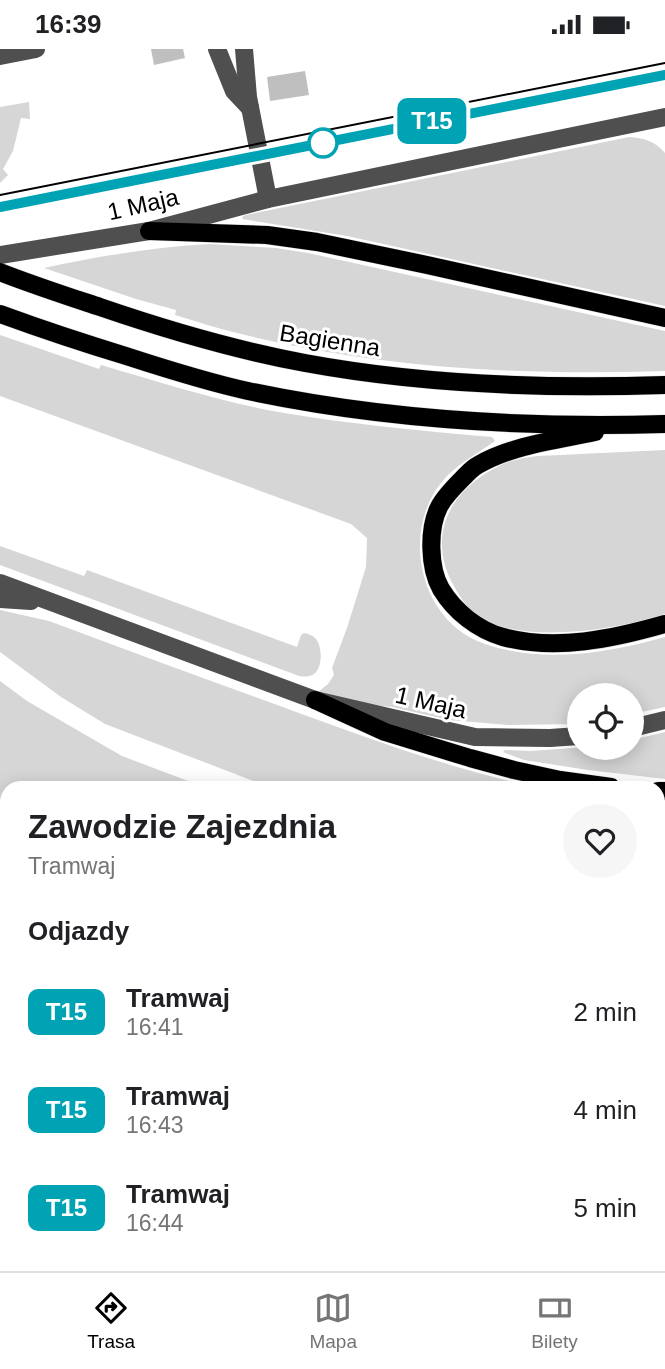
<!DOCTYPE html>
<html lang="pl">
<head>
<meta charset="utf-8">
<style>
	:root { --surface:#fff; --page:#f6f6f6; --text:#202124; --muted:#757577; --line:#e0e0e0; --accent:#000 }
	body { margin:0; font-family:Arial,sans-serif; background:var(--page); color:var(--text); height:100vh; display:flex; flex-direction:column; font-size:26px; white-space:nowrap }
	* { box-sizing:border-box; margin:0 }
	p { font-size:23px; color:var(--muted) }
	.icon { flex:none; width:38px; height:38px; fill:none; stroke:currentColor; stroke-width:2; stroke-linecap:round; stroke-linejoin:round }
	.map { position:relative; flex:1; overflow:hidden }
	.drawer { position:absolute; left:0px; top:732px; width:665px; height:492px; display:flex; flex-direction:column; background:var(--surface); border-radius:21px 21px 0 0; box-shadow:0 4px 18px #0003 }
	.drawer>* { flex:none }
	.badge { padding:0 14px; border-radius:10px; font-size:24px; line-height:46px }
	.tools { position:absolute; left:567px; top:634px; display:grid; gap:14px }
	.tools a { display:grid; place-items:center; width:77px; height:77px; border-radius:50%; background:var(--surface); box-shadow:0 4px 18px #0003; font-size:35px }
	.map>.badge { position:absolute; translate:-50% -50%; box-shadow:0 0 0 4px #fff }
	h2 { padding:0 28px; font-size:26px; line-height:63px }
	.round { display:grid; place-items:center; flex:none; width:74px; height:74px; border-radius:37px; background:var(--page) }
	.overview { display:flex; align-items:center; justify-content:space-between; height:119px; padding:0 28px }
	h1 { font-size:33px; font-weight:700; line-height:52px }
	ul { padding:0; list-style:none }
	li { display:flex; align-items:center; gap:21px; height:98px; padding:0 28px }
	li div { flex:1 }
	li b { display:block; font-size:26px }
	li em { font-style:normal }
	li .badge { min-width:77px; font-weight:700; text-align:center }
	.status { display:flex; justify-content:space-between; align-items:center; height:49px; padding:0 35px; background:var(--surface); direction:ltr }
	.status svg { height:19px; fill:currentColor }
	.menu { display:flex; justify-content:space-around; align-items:center; height:98px; border-top:2px solid var(--line); background:var(--surface); font-size:19px; color:var(--muted) }
	.menu a { display:grid; justify-items:center; gap:4px }
	.menu .current { color:var(--accent) }
	.map>svg:first-child { display:block }
</style>
</head>
<body>
<div class="status"><b>16:39</b><svg viewBox="0 0 49 12"><path d="M0 12V9h3v3zM5 12V6h3v6zM10 12V3h3v9zM15 12V0h3v12zM26 1h20v11H26zM47 4h2v5h-2z"/></svg></div>
<div class="map">
<svg width="665" height="1222" viewBox="0 0 665 1222">
	<rect width="100%" height="100%" fill="#fff"/>
	<!-- green -->
	<g fill="#d6d6d6">
		<path d="M 29,53 L 30,70 L 21,69 L 13,102 L 3,120 L 8,126 L 0,134 L 0,58 Z"/>
		<path d="M 629,88 C 644,89 655,92 665,104 L 665,257 L 347,187 L 242,170 L 243,167 L 246,166 Z"/>
		<path d="M 210,195 L 276,199 L 308,204 L 665,282 L 665,322 C 522,327 376,319 237,284 C 216,279 196,272 175,266 L 176,261 L 136,250 L 44,219 C 99,207 154,198 210,195 Z"/>
		<path d="M 0,286 L 99,320 L 101,316 C 159,333 218,352 278,363 C 349,375 421,382 492,388 L 495,392 C 477,405 455,416 441,434 C 400,486 421,574 485,595 C 543,615 608,604 665,588 L 665,658 L 632,665 L 632,646 L 579,646 L 579,675 L 508,676 L 449,671 L 392,658 L 363,655 L 318,643 L 328,635 L 334,626 L 332,619 L 347,579 L 366,518 L 367,489 L 351,475 L 0,347 Z"/>
		<path d="M 665,401 L 665,565 C 620,580 536,593 491,574 C 474,567 462,553 454,537 C 426,488 449,442 497,418 C 509,411 524,409 538,407 Z"/>
		<path d="M 0,497 L 84,527 L 87,521 L 297,598 L 301,586 L 304,584 C 308,585 312,586 315,589 C 322,596 323,615 316,623 C 312,628 305,628 299,627 L 0,516 Z"/>
		<path d="M 0,561 L 49,572 C 126,601 203,629 280,657 C 364,688 448,719 535,738 L 269,738 L 105,675 L 61,648 L 0,603 Z"/>
		<path d="M 0,632 L 27,652 L 122,707 L 204,738 L 7,738 L 7,1093 L 0,1094 Z"/>
		<path d="M 665,683 L 665,730 L 588,721 L 524,711 L 503,703 L 505,701 L 530,702 L 587,698 L 632,698 L 632,691 Z"/>
		<path d="M 658,754 L 665,755 L 665,832 L 658,832 Z"/>
		<path d="M 658,847 L 665,847 L 665,999 L 658,1000 Z"/>
	</g>
	<!-- building -->
	<g fill="#bfbfbf">
		<path d="M 151,0 L 183,0 L 185,9 L 154,16 Z"/>
		<path d="M 305,22 L 309,46 L 270,52 L 267,28 Z"/>
	</g>
	<g fill="none" stroke-linecap="round" stroke-linejoin="round">
		<defs>
			<g id="major">
				<path d="M 149,182 L 267,186 L 317,193 L 427,216 L 665,269"/>
				<path d="M 0,223 C 33,236 67,247 100,258 C 167,281 235,301 305,314 C 424,336 545,340 665,336"/>
				<path d="M 0,265 C 41,280 83,294 126,307 C 166,320 207,333 248,342 C 385,371 526,379 665,375"/>
				<path d="M 595,383 C 557,391 513,396 478,416 C 472,419 467,425 462,430 C 454,438 444,448 439,458 C 428,480 429,519 441,540 C 455,563 478,581 503,588 C 556,602 613,590 665,575"/>
				<path d="M 315,651 L 385,683 L 470,709 L 514,721 L 560,731 L 611,738"/>
				<path d="M 658,742 L 665,742"/>
			</g>
		</defs>
		<!-- major casing -->
		<use href="#major" stroke="#dbdbdb" stroke-width="19"/>
		<!-- minor -->
		<g stroke="#4f4f4f" stroke-width="18">
			<path d="M 217,0 L 234,42 L 250,59"/>
			<path d="M 244,0 L 248,48 L 268,150"/>
			<path d="M 0,7 L 36,0"/>
			<path d="M 0,206 L 149,182 L 268,150 L 665,68"/>
			<path d="M 0,534 L 315,651 L 475,688 L 550,689 L 579,687"/>
			<path d="M 0,550 L 31,552"/>
			<path d="M 632,679 L 665,671"/>
		</g>
		<!-- major -->
		<use href="#major" stroke="#000" stroke-width="18"/>
		<!-- tram -->
		<g stroke="#000" stroke-width="2">
			<path d="M 0,146 L 665,14"/>
			<path d="M 0,158 L 665,26"/>
		</g>
	</g>
	<g fill="none" stroke-linecap="round" stroke-linejoin="round">
		<defs>
			<path id="line" d="M 0,158 L 665,26"/>
		</defs>
		<!-- line casing -->
		<use href="#line" stroke="#fff" stroke-width="16"/>
		<!-- line -->
		<use href="#line" stroke="#00a3b4" stroke-width="10"/>
	</g>
	<!-- markers -->
	<circle fill="#fff" stroke="#00a3b4" stroke-width="3.5" cx="323" cy="94" r="14"/>
	<g text-anchor="middle" dominant-baseline="central" stroke-width="6" stroke-linejoin="round" paint-order="stroke">
		<!-- street labels -->
		<g font-size="24" fill="#000" stroke="#fff">
			<text transform="translate(143 155) rotate(-13)">1 Maja</text>
			<text transform="translate(330 291) rotate(9)">Bagienna</text>
			<text transform="translate(431 653) rotate(13)">1 Maja</text>
		</g>
	</g>
</svg>
<div class="tools">
<a><svg class="icon" aria-label="locate" viewBox="0 0 24 24"><circle cx="12" cy="12" r="6"/><path d="M12 2v4M12 18v4M2 12h4M18 12h4"/></svg></a>
</div>
<b class="badge" style="left:432px;top:72px;background:#00a3b4;color:#fff">T15</b>
<section class="drawer">
<div class="overview"><div><h1>Zawodzie Zajezdnia</h1><p>Tramwaj</p></div><a class="round"><svg class="icon" aria-label="heart" viewBox="0 0 24 24"><path d="M12 20l-8-8c-3-5 5-10 8-4 3-6 11-1 8 4z"/></svg></a></div>
<h2>Odjazdy</h2>
<ul>
<li><span class="badge" style="background:#00a3b4;color:#fff">T15</span><div><b>Tramwaj</b><p>16:41</p></div><em>2 min</em></li>
<li><span class="badge" style="background:#00a3b4;color:#fff">T15</span><div><b>Tramwaj</b><p>16:43</p></div><em>4 min</em></li>
<li><span class="badge" style="background:#00a3b4;color:#fff">T15</span><div><b>Tramwaj</b><p>16:44</p></div><em>5 min</em></li>
</ul>
</section>
</div>
<nav class="menu">
<a class="current"><svg class="icon" aria-label="directions" viewBox="0 0 24 24"><path d="M12 3l9 9-9 9-9-9zM9 14v-3h6M13 9l2 2-2 2"/></svg>Trasa</a>
<a><svg class="icon" aria-label="map" viewBox="0 0 24 24"><path d="M3 6l6-2 6 2 6-2v14l-6 2-6-2-6 2zM9 4v14M15 6v14"/></svg>Mapa</a>
<a><svg class="icon" aria-label="tickets" viewBox="0 0 24 24"><path d="M3 7h18v10H3zM15 7v10"/></svg>Bilety</a>
</nav>
</body>
</html>
